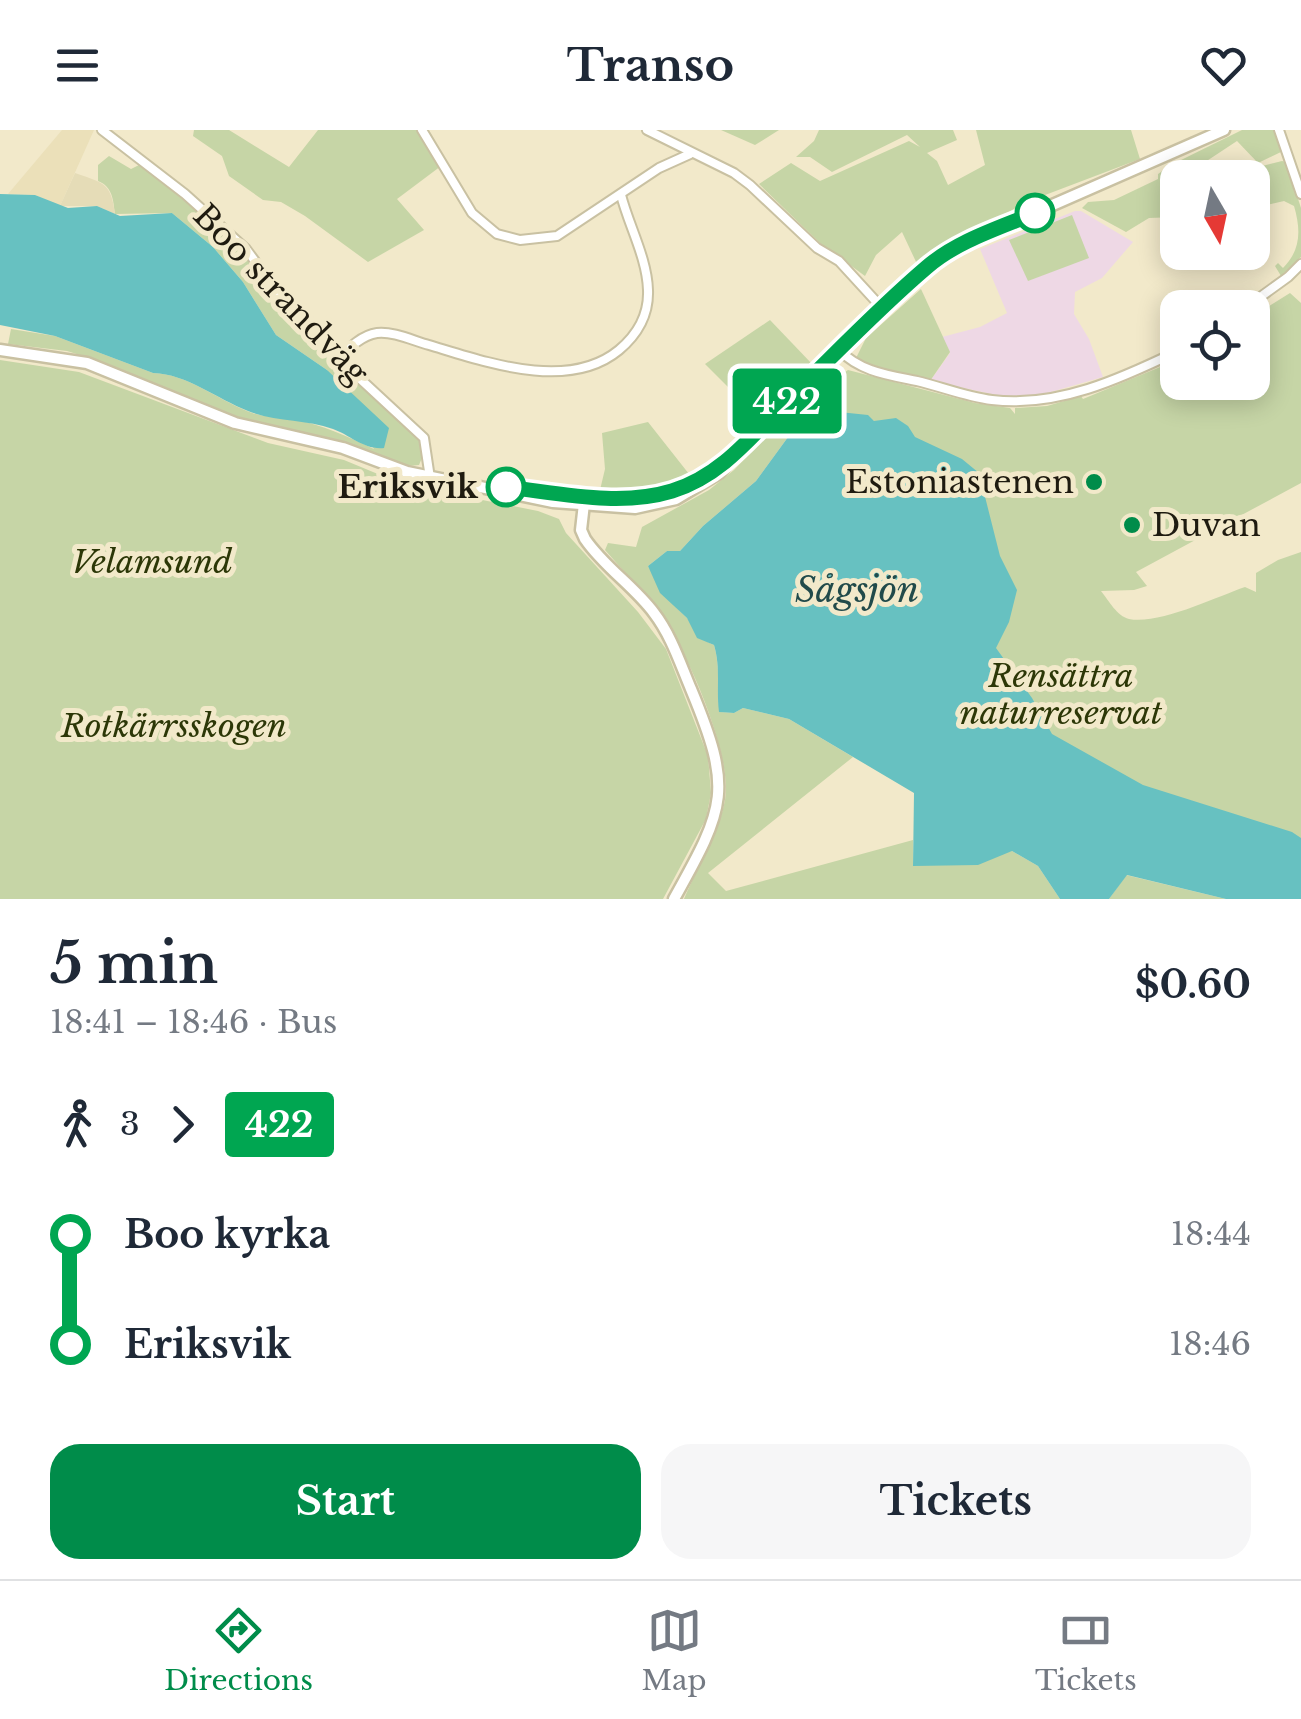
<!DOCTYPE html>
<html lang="en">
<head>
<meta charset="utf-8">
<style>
	:root { --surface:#fff; --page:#f6f6f7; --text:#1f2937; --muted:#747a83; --line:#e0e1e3; --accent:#008c4a }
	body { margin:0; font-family:"Libre Baskerville",serif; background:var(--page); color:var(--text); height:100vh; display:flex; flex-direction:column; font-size:38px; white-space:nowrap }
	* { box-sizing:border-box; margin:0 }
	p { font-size:32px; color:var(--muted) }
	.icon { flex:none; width:55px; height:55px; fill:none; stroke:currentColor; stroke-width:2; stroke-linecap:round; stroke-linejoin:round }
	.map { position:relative; height:769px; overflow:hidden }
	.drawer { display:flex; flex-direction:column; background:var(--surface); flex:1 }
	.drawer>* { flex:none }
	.badge { padding:0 20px; border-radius:8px; font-size:35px; line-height:65px }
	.needle { width:65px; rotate:171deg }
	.controls { position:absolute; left:1160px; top:30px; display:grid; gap:20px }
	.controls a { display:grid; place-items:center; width:110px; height:110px; border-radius:20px; background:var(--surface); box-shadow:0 5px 25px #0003; font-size:50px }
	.map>.badge { position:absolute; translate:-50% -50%; box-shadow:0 0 0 5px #fff }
	.legs { display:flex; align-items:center; gap:15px; height:110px; padding:0 50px; font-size:32px }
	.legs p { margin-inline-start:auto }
	.head { display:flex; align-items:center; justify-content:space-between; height:170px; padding:0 50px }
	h1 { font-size:55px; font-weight:700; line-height:75px }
	.action { display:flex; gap:20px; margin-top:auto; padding:20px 50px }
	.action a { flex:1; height:115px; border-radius:30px; background:var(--accent); color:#fff; font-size:40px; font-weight:700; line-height:115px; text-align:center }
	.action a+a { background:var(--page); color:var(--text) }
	ul { padding:0 50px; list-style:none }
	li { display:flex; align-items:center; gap:35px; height:110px; font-size:38px }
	li i { display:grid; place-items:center; width:15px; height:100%; margin:0 12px; background:currentColor }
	li i::after { content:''; width:25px; height:25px; margin:-12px; border:8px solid; border-radius:50%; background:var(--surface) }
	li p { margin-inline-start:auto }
	li:first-child i { background:linear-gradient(#0000 50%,currentColor 0) }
	li:last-child i { background:linear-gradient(currentColor 50%,#0000 0) }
	header { display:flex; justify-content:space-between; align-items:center; height:130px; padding:0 50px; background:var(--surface); font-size:45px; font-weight:700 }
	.menu { display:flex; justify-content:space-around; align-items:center; height:140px; border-top:2px solid var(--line); background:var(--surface); font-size:28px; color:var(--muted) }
	.menu a { display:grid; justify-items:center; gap:5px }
	.menu .selected { color:var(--accent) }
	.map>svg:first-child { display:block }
</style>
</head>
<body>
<header><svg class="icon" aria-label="menu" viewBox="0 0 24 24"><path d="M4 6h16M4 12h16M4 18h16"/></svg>Transo<svg class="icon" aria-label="heart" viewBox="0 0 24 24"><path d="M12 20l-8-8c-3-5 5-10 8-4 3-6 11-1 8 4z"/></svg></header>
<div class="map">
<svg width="1301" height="769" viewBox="0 0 1301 769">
	<rect width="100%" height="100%" fill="#f2e9ca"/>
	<!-- built -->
	<path fill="#ebe0b9" d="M 62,0 L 94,0 L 60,76 L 35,65 L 8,64 Z"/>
	<!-- education -->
	<path fill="#eed8e5" d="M 1075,81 L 1081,81 L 1133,112 L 1102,148 L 1075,162 L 1074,184 L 1089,209 L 1103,247 L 1037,266 L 1006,267 L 930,251 L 950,223 L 942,207 L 980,197 L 1007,183 L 980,119 Z"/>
	<!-- green -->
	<g fill="#c6d5a6">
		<path d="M 194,0 L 229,0 L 289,37 L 318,0 L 420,0 L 441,36 L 397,69 L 424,100 L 368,132 L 305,86 L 281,72 L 263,70 L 229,46 L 222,26 L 193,6 Z"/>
		<path d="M 721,0 L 779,0 L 755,15 Z"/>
		<path d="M 819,0 L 953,0 L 957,10 L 927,23 L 937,31 L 948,55 L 985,35 L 976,0 L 1131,0 L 1140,29 L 1024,73 L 918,136 L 902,102 L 876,125 L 865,146 L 820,113 L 759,54 L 791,33 L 820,51 L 909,11 L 920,17 L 907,5 L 832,42 L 810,27 L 796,27 L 814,11 Z"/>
		<path d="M 1242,0 L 1275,0 L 1281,22 L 1258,33 L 1237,11 L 1190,42 L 1181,30 Z"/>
		<path d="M 109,26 L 131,39 L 141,34 L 242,120 L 296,195 L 420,310 L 424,323 L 419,335 L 409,336 L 325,307 L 236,287 L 99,231 L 67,221 L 8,214 L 11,199 L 55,206 L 153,243 C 187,244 217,269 247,281 C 263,288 277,286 293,289 C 323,295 347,306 374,319 L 327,240 L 276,205 L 243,152 L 213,117 L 172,83 L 115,84 C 113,70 113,57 98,51 L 98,35 Z"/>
		<path d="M 1177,31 L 1190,47 L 1178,48 L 1177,87 L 1149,88 L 1126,102 L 1082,78 L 1088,72 L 1114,70 L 1158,49 L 1158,44 Z"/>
		<path d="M 1282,31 L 1286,32 L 1301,78 L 1301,127 L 1281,146 L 1275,136 L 1278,133 L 1283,138 C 1301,120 1301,100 1294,76 L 1284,71 L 1258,77 L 1259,84 L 1253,85 L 1253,106 L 1253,71 L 1257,67 C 1250,56 1251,49 1258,37 Z"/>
		<path d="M 1072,85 L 1089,128 L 1028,151 L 1009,110 Z"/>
		<path d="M 921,159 L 950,222 L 930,251 L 865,235 L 855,230 L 866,208 Z"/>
		<path d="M 1290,163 L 1301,173 L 1301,353 L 1136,442 L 1147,456 L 1134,460 L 1101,461 C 1109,471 1117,486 1129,489 C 1159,495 1216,467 1245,457 L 1256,462 L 1256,443 L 1278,430 L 1301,422 L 1301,754 L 1067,678 L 874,291 L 871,290 L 791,303 L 756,351 L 703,396 L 680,421 L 667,421 L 648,436 C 660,457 668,471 686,487 C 697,497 700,510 714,515 C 721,539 716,558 720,582 L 734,583 L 743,578 L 789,589 L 853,627 L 708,743 L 726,761 L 913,710 L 913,736 L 1012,721 L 1038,736 L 1060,769 L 684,769 C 696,740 720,700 725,670 C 733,626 687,520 660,484 C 644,461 623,441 605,420 L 608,413 L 636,417 L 642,397 L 709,360 L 734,340 L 814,257 L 835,249 L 848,240 L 975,273 L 1010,278 L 1015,284 L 1015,278 L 1047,276 L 1081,266 L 1083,269 L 1177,230 L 1178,252 L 1252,252 L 1253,186 Z"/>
		<path d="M 770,190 L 813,235 L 760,289 L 705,234 Z"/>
		<path d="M 0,230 L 79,242 L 268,313 L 344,330 L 402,354 L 538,381 L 559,389 L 566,403 L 638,482 L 666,519 L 708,626 L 711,663 L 706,689 L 663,769 L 0,769 Z"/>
		<path d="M 648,292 L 689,344 C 669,366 627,359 600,360 L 605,339 L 602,303 Z"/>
		<path d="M 1126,745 L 1226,769 L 1109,769 Z"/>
	</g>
	<!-- sand -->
	<path fill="#e5dcb7" d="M 75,43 C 103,53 111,52 115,84 L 97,76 L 60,76 Z"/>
	<!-- water -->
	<g fill="#67c1c1">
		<path d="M 0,64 L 35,65 L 68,78 L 97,76 L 120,86 L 172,83 L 213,117 L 243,152 L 276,205 L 327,240 L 389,298 L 384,318 C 364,320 350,305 333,299 C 305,289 275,292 248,281 C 217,269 187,244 153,243 L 55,206 L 0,195 Z"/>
		<path d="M 839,282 L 868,285 L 874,291 L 896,288 L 908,296 L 915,307 L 962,329 L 979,343 L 1000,426 L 1017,460 L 1009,492 L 996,518 L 1032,568 L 1052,604 L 1143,655 L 1292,702 L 1301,708 L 1301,769 L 1226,769 L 1127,745 L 1109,769 L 1060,769 L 1038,736 L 1012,721 L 978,735 L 913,736 L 914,663 L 789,589 L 743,578 L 734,583 L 719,582 C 716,558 721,539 714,515 L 697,508 L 687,488 L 660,463 L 648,436 L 667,421 L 680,421 L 703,396 L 756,351 L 791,303 Z"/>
	</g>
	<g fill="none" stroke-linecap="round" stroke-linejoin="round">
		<defs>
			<g id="street">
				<path d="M 102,0 L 185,64 L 246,119 L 303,196 L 424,308 L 430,348"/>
				<path d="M 422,0 L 472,83 L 497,104 L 520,110 L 557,106 L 659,38 L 690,24"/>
				<path d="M 647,0 L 734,43 L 750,55 L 817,118 L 839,131 L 883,179"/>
				<path d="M 1279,0 L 1301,64"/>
				<path d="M 1245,178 L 1288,147 L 1301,134"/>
				<path d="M 839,220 C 861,242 888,245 917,251 C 942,257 967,267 992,270 C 1057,278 1120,249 1178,221"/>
				<path d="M 339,228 C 349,218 362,205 377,203 C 393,201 414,211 429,215 C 486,232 568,262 619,220 C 638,204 649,185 648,160 C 647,128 629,96 621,65"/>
			</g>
			<g id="secondary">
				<path d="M 0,220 L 87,233 L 235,293 L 343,318 L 407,342 L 553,372 L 635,378 L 676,369 L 719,343 L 794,263 L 913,150 L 937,129 L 968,112 L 1224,0"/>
				<path d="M 507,357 C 577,365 651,381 714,340"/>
				<path d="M 585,365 L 581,400 L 585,409 C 604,437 634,456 654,483 C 671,505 680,533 691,559 C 733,660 726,676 674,769"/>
			</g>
		</defs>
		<!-- street casing -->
		<use href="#street" stroke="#c9c1a2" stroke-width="12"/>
		<!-- secondary casing -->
		<use href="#secondary" stroke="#c9c1a2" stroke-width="15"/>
		<!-- street -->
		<use href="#street" stroke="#fff" stroke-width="8"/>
		<!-- secondary -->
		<use href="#secondary" stroke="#fff" stroke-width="10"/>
	</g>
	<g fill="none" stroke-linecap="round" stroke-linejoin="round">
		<defs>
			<path id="line-1" d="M 506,357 C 559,363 620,377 672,361 C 725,345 757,299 795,263 C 838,221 881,176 927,137 C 957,111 999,98 1035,83"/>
		</defs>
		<!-- line-1 casing -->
		<use href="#line-1" stroke="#fff" stroke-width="22"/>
		<!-- line-1 -->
		<use href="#line-1" stroke="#00a651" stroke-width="15"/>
	</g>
	<!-- markers -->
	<g fill="#fff" stroke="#00a651" stroke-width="5">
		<circle cx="1035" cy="83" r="18"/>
		<circle cx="506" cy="357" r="18"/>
	</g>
	<g fill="#008c4a" stroke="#f2e9ca" stroke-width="4">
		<circle cx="1094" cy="352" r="10"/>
		<circle cx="1132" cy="395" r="10"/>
	</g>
	<g text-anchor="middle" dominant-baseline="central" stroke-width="10" stroke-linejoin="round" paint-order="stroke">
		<!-- street labels -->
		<g font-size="32" fill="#1f1b10" stroke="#f2e9ca">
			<text transform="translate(281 164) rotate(46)">Boo strandväg</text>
		</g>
		<!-- poi labels -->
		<g font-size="32" fill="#1f1b10" stroke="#f2e9ca" text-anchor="end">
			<text x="1074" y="352">Estoniastenen</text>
			<text x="1152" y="395" text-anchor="start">Duvan</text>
		</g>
		<!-- stop labels -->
		<g font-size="32" font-weight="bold" fill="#1f1b10" stroke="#f2e9ca" text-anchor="end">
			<text x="478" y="357">Eriksvik</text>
		</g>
		<!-- park labels -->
		<g font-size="32" font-style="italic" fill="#2c3707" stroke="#f2e9ca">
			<text x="152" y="432">Velamsund</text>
			<text x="1061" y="546">Rensättra<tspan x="1061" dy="37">naturreservat</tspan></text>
			<text x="174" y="596">Rotkärrsskogen</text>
		</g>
		<!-- water labels -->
		<g font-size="35" font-style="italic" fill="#214a4a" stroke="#f2e9ca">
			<text x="857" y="459">Sågsjön</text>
		</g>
	</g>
</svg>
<div class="controls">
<a><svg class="needle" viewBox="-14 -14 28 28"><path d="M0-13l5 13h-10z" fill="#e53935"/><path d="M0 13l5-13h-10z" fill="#747a83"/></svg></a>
<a><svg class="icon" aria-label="locate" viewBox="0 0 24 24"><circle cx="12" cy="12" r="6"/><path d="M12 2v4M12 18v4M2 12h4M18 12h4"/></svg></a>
</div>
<b class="badge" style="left:787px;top:271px;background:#00a651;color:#fff">422</b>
</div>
<section class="drawer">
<div class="head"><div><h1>5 min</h1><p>18:41 – 18:46 · Bus</p></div><b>$0.60</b></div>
<div class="legs"><svg class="icon" aria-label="walk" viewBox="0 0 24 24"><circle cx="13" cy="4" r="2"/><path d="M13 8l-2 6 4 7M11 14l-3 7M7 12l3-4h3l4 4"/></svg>3<svg class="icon" aria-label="forward" viewBox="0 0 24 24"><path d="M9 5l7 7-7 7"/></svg><b class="badge" style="background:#00a651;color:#fff">422</b></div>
<ul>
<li><i style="color:#00a651"></i><b>Boo kyrka</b><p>18:44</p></li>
<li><i style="color:#00a651"></i><b>Eriksvik</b><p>18:46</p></li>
</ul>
<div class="action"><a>Start</a><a>Tickets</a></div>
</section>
<nav class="menu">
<a class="selected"><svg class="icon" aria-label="directions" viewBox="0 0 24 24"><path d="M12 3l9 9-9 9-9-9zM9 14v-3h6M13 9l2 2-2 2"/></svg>Directions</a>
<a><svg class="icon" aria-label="map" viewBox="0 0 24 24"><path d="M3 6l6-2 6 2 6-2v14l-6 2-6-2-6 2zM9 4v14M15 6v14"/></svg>Map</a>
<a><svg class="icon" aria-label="tickets" viewBox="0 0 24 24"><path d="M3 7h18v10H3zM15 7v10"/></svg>Tickets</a>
</nav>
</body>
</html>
